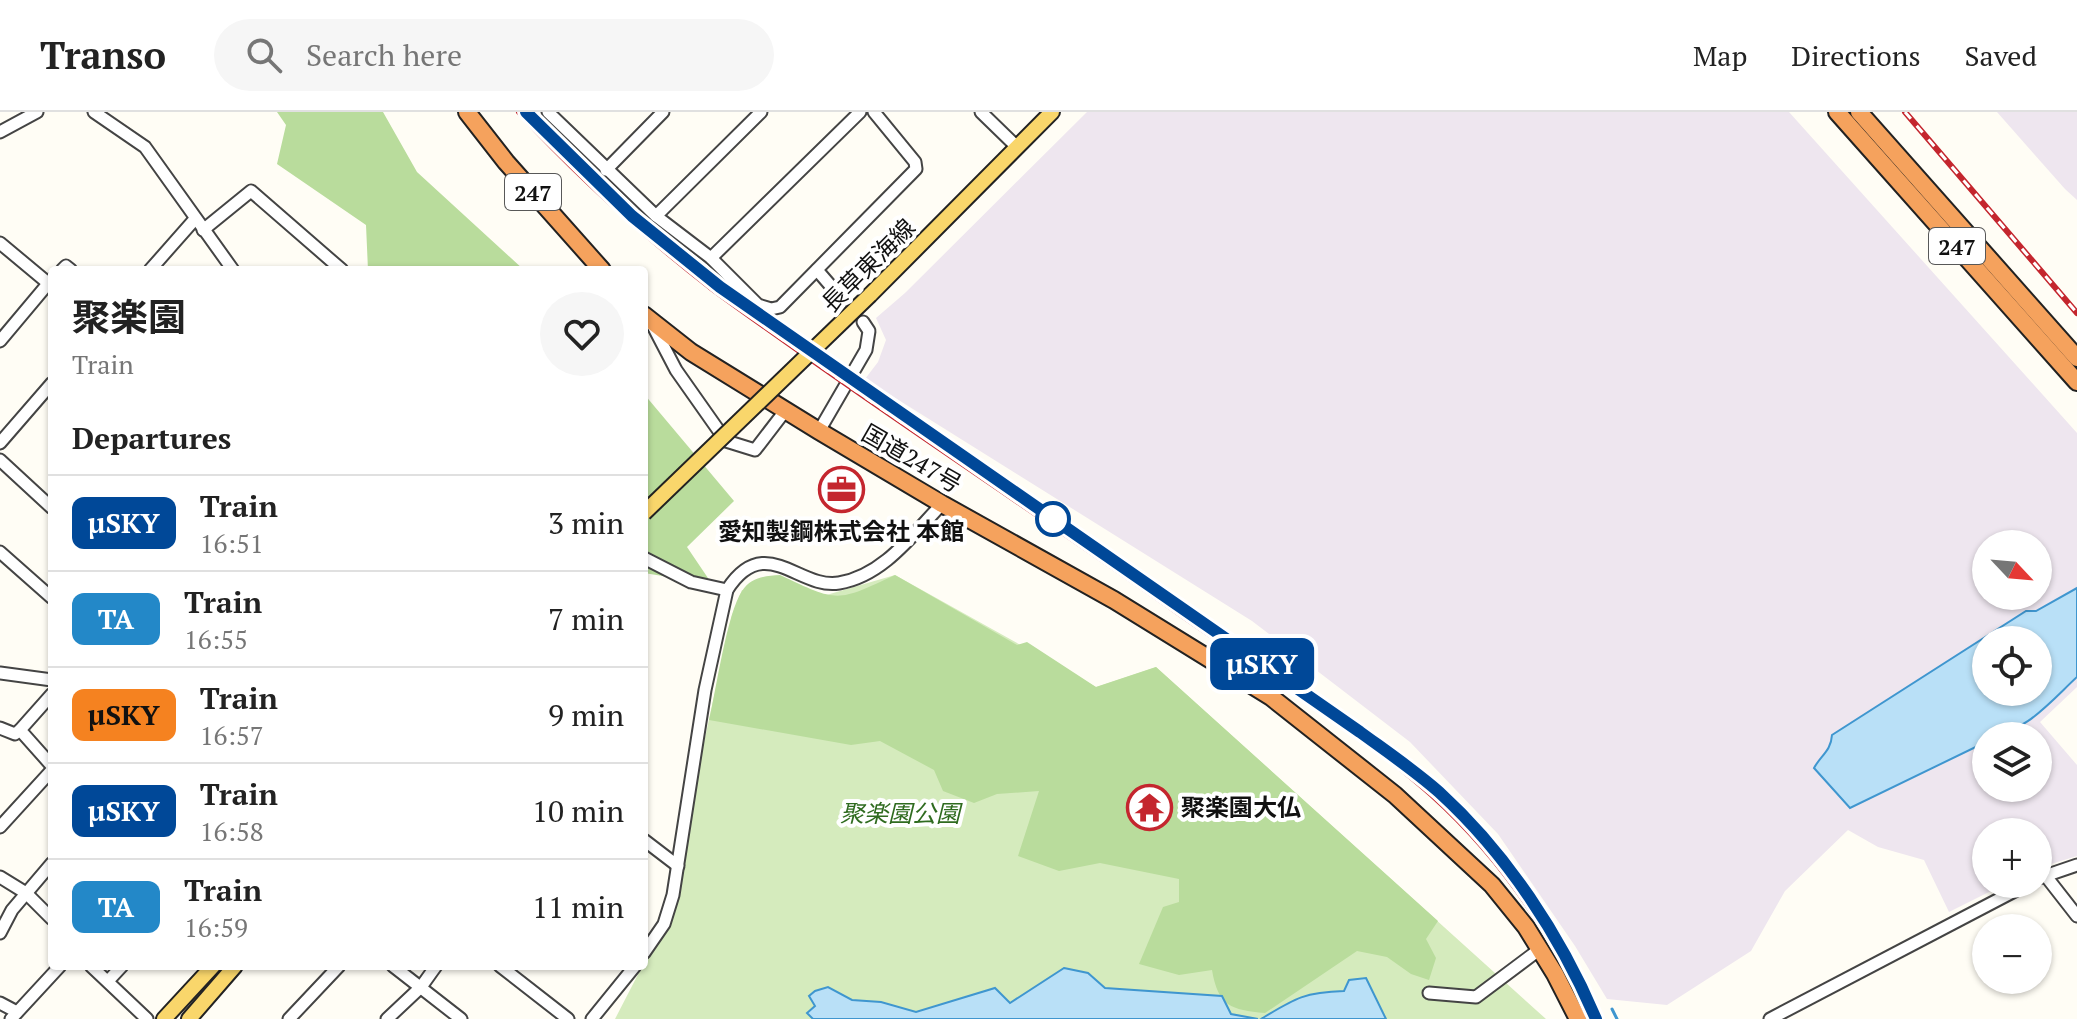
<!DOCTYPE html>
<html lang="en">
<head>
<meta charset="utf-8">
<style>
	:root { --surface:#fff; --page:#f6f6f6; --text:#222; --muted:#767676; --line:#e0e0e0 }
	body { margin:0; font-family:"PT Serif","Noto Sans JP",serif; background:var(--page); color:var(--text); height:100vh; display:flex; flex-direction:column; font-size:30px; white-space:nowrap }
	* { box-sizing:border-box; margin:0 }
	p { font-size:26px; color:var(--muted) }
	.icon { flex:none; width:44px; height:44px; fill:none; stroke:currentColor; stroke-width:2; stroke-linecap:round; stroke-linejoin:round }
	.map { position:relative; flex:1; overflow:hidden }
	.side { position:absolute; left:48px; top:154px; width:600px; height:704px; display:flex; flex-direction:column; background:var(--surface); border-radius:8px; box-shadow:0 2px 6px #0004 }
	.side>* { flex:none }
	.badge { padding:0 16px; border-radius:12px; font-size:28px; line-height:52px }
	.needle { width:52px; rotate:116deg }
	.fabs { position:absolute; left:1972px; top:418px; display:grid; gap:16px }
	.fabs a { display:grid; place-items:center; width:80px; height:80px; border-radius:50%; background:var(--surface); box-shadow:0 2px 6px #0004; font-size:40px }
	.map>.badge { position:absolute; translate:-50% -50%; box-shadow:0 0 0 4px #fff }
	h2 { padding:0 24px; font-size:30px; line-height:72px }
	.round { display:grid; place-items:center; flex:none; width:84px; height:84px; border-radius:42px; background:var(--page) }
	.headline { display:flex; align-items:center; justify-content:space-between; height:136px; padding:0 24px }
	h1 { font-size:38px; font-weight:700; line-height:60px }
	ul { padding:0; list-style:none }
	li { display:flex; align-items:center; gap:24px; height:96px; padding:0 24px; border-top:2px solid var(--line) }
	li div { flex:1 }
	li b { display:block; font-size:30px }
	li em { font-style:normal }
	li .badge { min-width:88px; font-weight:700; text-align:center }
	header { display:flex; align-items:center; gap:48px; box-sizing:border-box; height:112px; padding:0 40px; background:var(--surface); border-bottom:2px solid var(--line) }
	header strong { font-size:38px }
	nav { display:flex; gap:44px; margin-inline-start:auto; font-size:28px }
	.search { width:560px; height:72px; background:var(--page); display:flex; align-items:center; gap:20px; box-sizing:border-box; padding:0 28px; border-radius:44px; color:var(--muted); font-size:30px }
	.map>svg:first-child { display:block }
</style>
</head>
<body>
<header>
<strong>Transo</strong>
<div class="search"><svg class="icon" aria-label="search" viewBox="0 0 24 24"><circle cx="10" cy="10" r="6"/><path d="M15 15l6 6"/></svg>Search here</div>
<nav><a>Map</a><a>Directions</a><a>Saved</a></nav>
</header>
<div class="map">
<svg width="2077" height="907" viewBox="0 0 2077 907">
	<rect width="100%" height="100%" fill="#fffdf5"/>
	<!-- industrial -->
	<g fill="#eee6ef" fill-rule="evenodd">
		<path d="M 1087,0 L 1789,0 L 2077,321 L 2077,575 L 2040,610 L 2077,653 L 2077,744 L 2038,756 L 2038,720 L 1986,720 L 1986,772 L 2005,772 L 1949,800 L 1924,748 L 1878,735 L 1848,718 L 1785,779 L 1751,839 L 1667,893 L 1607,887 L 1575,834 L 1498,722 L 1410,630 L 1252,509 L 865,267 L 878,250 L 886,228 L 876,206 L 905,181 ZM 1986,432 L 2038,432 L 2038,484 L 1986,484 ZM 1986,528 L 2038,528 L 2038,580 L 1986,580 ZM 1986,624 L 2038,624 L 2038,676 L 1986,676 Z"/>
		<path d="M 1997,0 L 2077,0 L 2077,88 L 2065,77 Z"/>
	</g>
	<!-- green -->
	<path fill="#d5ebbd" d="M 895,463 L 1096,575 L 1156,555 L 1546,907 L 615,907 L 664,812 L 732,503 L 742,478 L 823,484 Z"/>
	<!-- forest -->
	<g fill="#b9dc9c">
		<path d="M 277,0 L 383,0 L 417,60 L 524,158 L 368,158 L 366,113 L 277,52 L 286,13 Z"/>
		<path d="M 644,282 L 734,389 L 687,435 L 712,472 L 644,461 Z"/>
		<path d="M 780,463 C 839,491 837,490 895,463 L 1017,533 L 1027,530 L 1096,575 L 1156,555 L 1438,809 L 1426,827 L 1436,846 L 1429,868 L 1411,862 L 1387,845 L 1357,839 L 1265,901 C 1231,898 1218,894 1212,858 L 1179,863 L 1139,852 L 1163,795 L 1179,790 L 1179,767 L 1100,751 L 1059,759 L 1018,744 L 1039,679 L 997,682 L 974,691 L 943,679 L 934,658 L 880,629 L 851,633 L 709,608 C 716,578 727,501 742,479 C 751,465 765,464 780,463 Z"/>
	</g>
	<!-- water -->
	<g fill="#b9e0f7" stroke="#3f96cf" stroke-width="2" fill-rule="evenodd">
		<path d="M 2077,476 L 2077,565 C 2052,588 2023,624 1986,624 L 1986,630 L 1850,696 L 1814,656 C 1821,643 1831,639 1832,623 L 2026,499 L 2036,499 ZM 1986,528 L 2038,528 L 2038,580 L 1986,580 Z"/>
		<path d="M 1064,856 L 1088,861 L 1105,876 L 1222,884 L 1231,902 L 1258,907 L 813,907 L 807,901 L 815,894 L 809,884 L 815,879 L 828,875 L 852,888 L 881,890 L 916,900 L 995,876 L 1010,891 Z"/>
		<path d="M 1366,866 L 1386,907 L 1261,907 C 1294,887 1304,880 1344,879 L 1349,868 Z"/>
	</g>
	<g fill="none" stroke-linecap="round" stroke-linejoin="round">
		<!-- stream -->
		<path stroke="#3f96cf" stroke-width="3" d="M 1612,897 L 1617,907"/>
		<defs>
			<g id="minor">
				<path d="M 94,0 L 145,35 L 233,158"/>
				<path d="M 548,0 L 656,104 L 711,146 L 758,193 L 771,197 L 780,195 L 916,57 L 915,50 L 874,0"/>
				<path d="M 981,0 L 1017,35"/>
				<path d="M 0,20 L 37,0"/>
				<path d="M 606,58 L 663,0"/>
				<path d="M 656,104 L 761,0"/>
				<path d="M 203,118 L 251,79 L 342,158"/>
				<path d="M 0,131 L 48,171"/>
				<path d="M 711,146 L 860,0"/>
				<path d="M 62,158 L 66,154 L 71,158"/>
				<path d="M 150,158 L 195,107"/>
				<path d="M 817,158 L 842,187"/>
				<path d="M 652,212 L 676,258 L 726,329 L 755,338 L 785,299"/>
				<path d="M 0,229 L 52,167"/>
				<path d="M 819,319 L 866,238 L 869,219 L 863,210"/>
				<path d="M 0,331 L 52,271"/>
				<path d="M 0,348 L 52,396"/>
				<path d="M 0,440 L 52,486"/>
				<path d="M 644,446 L 691,470 L 727,478"/>
				<path d="M 0,561 L 52,568"/>
				<path d="M 52,582 L 20,618 L 52,654"/>
				<path d="M 0,616 L 15,622 L 20,618"/>
				<path d="M 0,715 L 52,658"/>
				<path d="M 644,728 L 678,754"/>
				<path d="M 2045,763 L 2077,804"/>
				<path d="M 0,765 L 26,781 L 52,807"/>
				<path d="M 2039,766 L 2077,753"/>
				<path d="M 0,821 L 12,798 L 52,751"/>
				<path d="M 644,841 L 664,812 L 673,783 L 705,578 L 727,478 C 765,419 799,478 839,471 C 883,464 913,422 942,392"/>
				<path d="M 91,854 L 147,907"/>
				<path d="M 393,854 L 461,907"/>
				<path d="M 500,854 L 568,907"/>
				<path d="M 108,869 L 122,854"/>
				<path d="M 1429,881 L 1476,885 L 1540,837"/>
				<path d="M 0,891 L 17,900"/>
				<path d="M 11,907 L 60,854"/>
				<path d="M 289,907 L 339,854"/>
				<path d="M 387,907 L 421,875 L 436,854"/>
				<path d="M 592,907 L 635,854"/>
				<path d="M 1770,907 L 2028,772"/>
			</g>
			<g id="major">
				<path d="M 870,183 L 1052,0"/>
				<path d="M 164,907 L 213,854"/>
				<path d="M 189,907 L 235,854"/>
			</g>
			<g id="highway">
				<path d="M 467,0 L 506,50 L 602,158"/>
				<path d="M 1837,0 L 2077,270"/>
				<path d="M 1859,0 L 2077,246"/>
				<path d="M 644,203 L 691,240 L 819,319 L 942,392 L 1114,488 L 1271,585 L 1395,683 L 1492,773 L 1526,815 L 1555,862 L 1578,907"/>
			</g>
		</defs>
		<!-- minor casing -->
		<use href="#minor" stroke="#444" stroke-width="15"/>
		<!-- major casing -->
		<use href="#major" stroke="#222" stroke-width="18"/>
		<!-- highway casing -->
		<use href="#highway" stroke="#222" stroke-width="20"/>
		<!-- minor -->
		<use href="#minor" stroke="#fff" stroke-width="11"/>
		<!-- major -->
		<use href="#major" stroke="#f9d66b" stroke-width="14"/>
		<!-- highway -->
		<use href="#highway" stroke="#f5a25d" stroke-width="16"/>
		<defs>
			<g id="rail">
				<path d="M 519,0 C 578,64 641,121 710,175 C 862,287 1022,390 1176,499 C 1261,559 1353,613 1431,682 C 1501,745 1553,822 1591,907"/>
				<path d="M 1905,0 L 2077,201"/>
			</g>
		</defs>
		<!-- rail casing -->
		<use href="#rail" stroke="#c4262e" stroke-width="6"/>
		<!-- rail -->
		<use href="#rail" stroke="#fff" stroke-width="3" stroke-dasharray="9" stroke-linecap="butt"/>
		<defs>
			<path id="major-bridge" d="M 644,401 L 870,183"/>
		</defs>
		<!-- major-bridge casing -->
		<use href="#major-bridge" stroke="#222" stroke-width="18" stroke-linecap="butt"/>
		<!-- major-bridge -->
		<use href="#major-bridge" stroke="#f9d66b" stroke-width="14"/>
	</g>
	<g fill="none" stroke-linecap="round" stroke-linejoin="round">
		<defs>
			<path id="line" d="M 526,0 L 632,104 L 720,175 L 1360,620 C 1386,639 1414,658 1439,680 C 1507,742 1560,823 1596,907"/>
		</defs>
		<!-- line casing -->
		<use href="#line" stroke="#fff" stroke-width="18"/>
		<!-- line -->
		<use href="#line" stroke="#004898" stroke-width="12"/>
	</g>
	<!-- icons -->
	<defs>
		<symbol id="office-ring" viewBox="-11 -11 22 22"><circle r="9.5" fill="#fff" stroke="#c4262e" stroke-width="1.5"/><path d="M-6-3h4V-5.5h4V-3h4V5H-6ZM-1-4.5V-3h2v-1.5ZM-6 0V1H6V0Z" fill="#c4262e"/></symbol>
		<symbol id="temple-ring" viewBox="-11 -11 22 22"><circle r="9.5" fill="#fff" stroke="#c4262e" stroke-width="1.5"/><path d="M0-6L5-2H3V0L6.5 2.5H4V6H1.5V3h-3V6H-4V2.5H-6.5L-3 0V-2H-5Z" fill="#c4262e"/></symbol>
	</defs>
	<g fill-rule="evenodd">
		<use href="#office-ring" x="816" y="352" width="51" height="51"/>
		<use href="#temple-ring" x="1124" y="670" width="51" height="51"/>
	</g>
	<!-- markers -->
	<circle fill="#fff" stroke="#004898" stroke-width="4" cx="1053" cy="407" r="16"/>
	<g text-anchor="middle" dominant-baseline="central" stroke-width="8" stroke-linejoin="round" paint-order="stroke">
		<!-- shield labels -->
		<g fill="#fff" stroke="#585858" stroke-width="2">
			<rect x="505" y="62" width="56" height="36" rx="6"/>
			<rect x="1929" y="116" width="56" height="36" rx="6"/>
		</g>
		<g font-size="22" font-weight="bold" fill="#111">
			<text x="533" y="80">247</text>
			<text x="1957" y="134">247</text>
		</g>
		<!-- street labels -->
		<g font-size="24" fill="#111" stroke="#fff">
			<text transform="translate(868 153) rotate(-45)">長草東海線</text>
			<text transform="translate(912 346) rotate(30)">国道247号</text>
		</g>
		<!-- poi labels -->
		<g font-size="24" font-weight="bold" fill="#111" stroke="#fff">
			<text x="841" y="419">愛知製鋼株式会社 本館</text>
			<text x="1181" y="695" text-anchor="start">聚楽園大仏</text>
		</g>
		<!-- park labels -->
		<g font-size="24" font-style="italic" fill="#2f6b1f" stroke="#fff">
			<text x="900" y="701">聚楽園公園</text>
		</g>
	</g>
</svg>
<div class="fabs">
<a><svg class="needle" viewBox="-14 -14 28 28"><path d="M0-13l5 13h-10z" fill="#e53935"/><path d="M0 13l5-13h-10z" fill="#767676"/></svg></a>
<a><svg class="icon" aria-label="locate" viewBox="0 0 24 24"><circle cx="12" cy="12" r="6"/><path d="M12 2v4M12 18v4M2 12h4M18 12h4"/></svg></a>
<a><svg class="icon" aria-label="layers" viewBox="0 0 24 24"><path d="M12 4l9 5-9 5-9-5zM3 14l9 5 9-5"/></svg></a>
<a>+</a>
<a>−</a>
</div>
<b class="badge" style="left:1262px;top:552px;background:#004898;color:#fff">μSKY</b>
<section class="side">
<div class="headline"><div><h1>聚楽園</h1><p>Train</p></div><a class="round"><svg class="icon" aria-label="heart" viewBox="0 0 24 24"><path d="M12 20l-8-8c-3-5 5-10 8-4 3-6 11-1 8 4z"/></svg></a></div>
<h2>Departures</h2>
<ul>
<li><span class="badge" style="background:#004898;color:#fff">μSKY</span><div><b>Train</b><p>16:51</p></div><em>3 min</em></li>
<li><span class="badge" style="background:#2388c8;color:#fff">TA</span><div><b>Train</b><p>16:55</p></div><em>7 min</em></li>
<li><span class="badge" style="background:#f58220;color:#111">μSKY</span><div><b>Train</b><p>16:57</p></div><em>9 min</em></li>
<li><span class="badge" style="background:#004898;color:#fff">μSKY</span><div><b>Train</b><p>16:58</p></div><em>10 min</em></li>
<li><span class="badge" style="background:#2388c8;color:#fff">TA</span><div><b>Train</b><p>16:59</p></div><em>11 min</em></li>
</ul>
</section>
</div>
</body>
</html>
